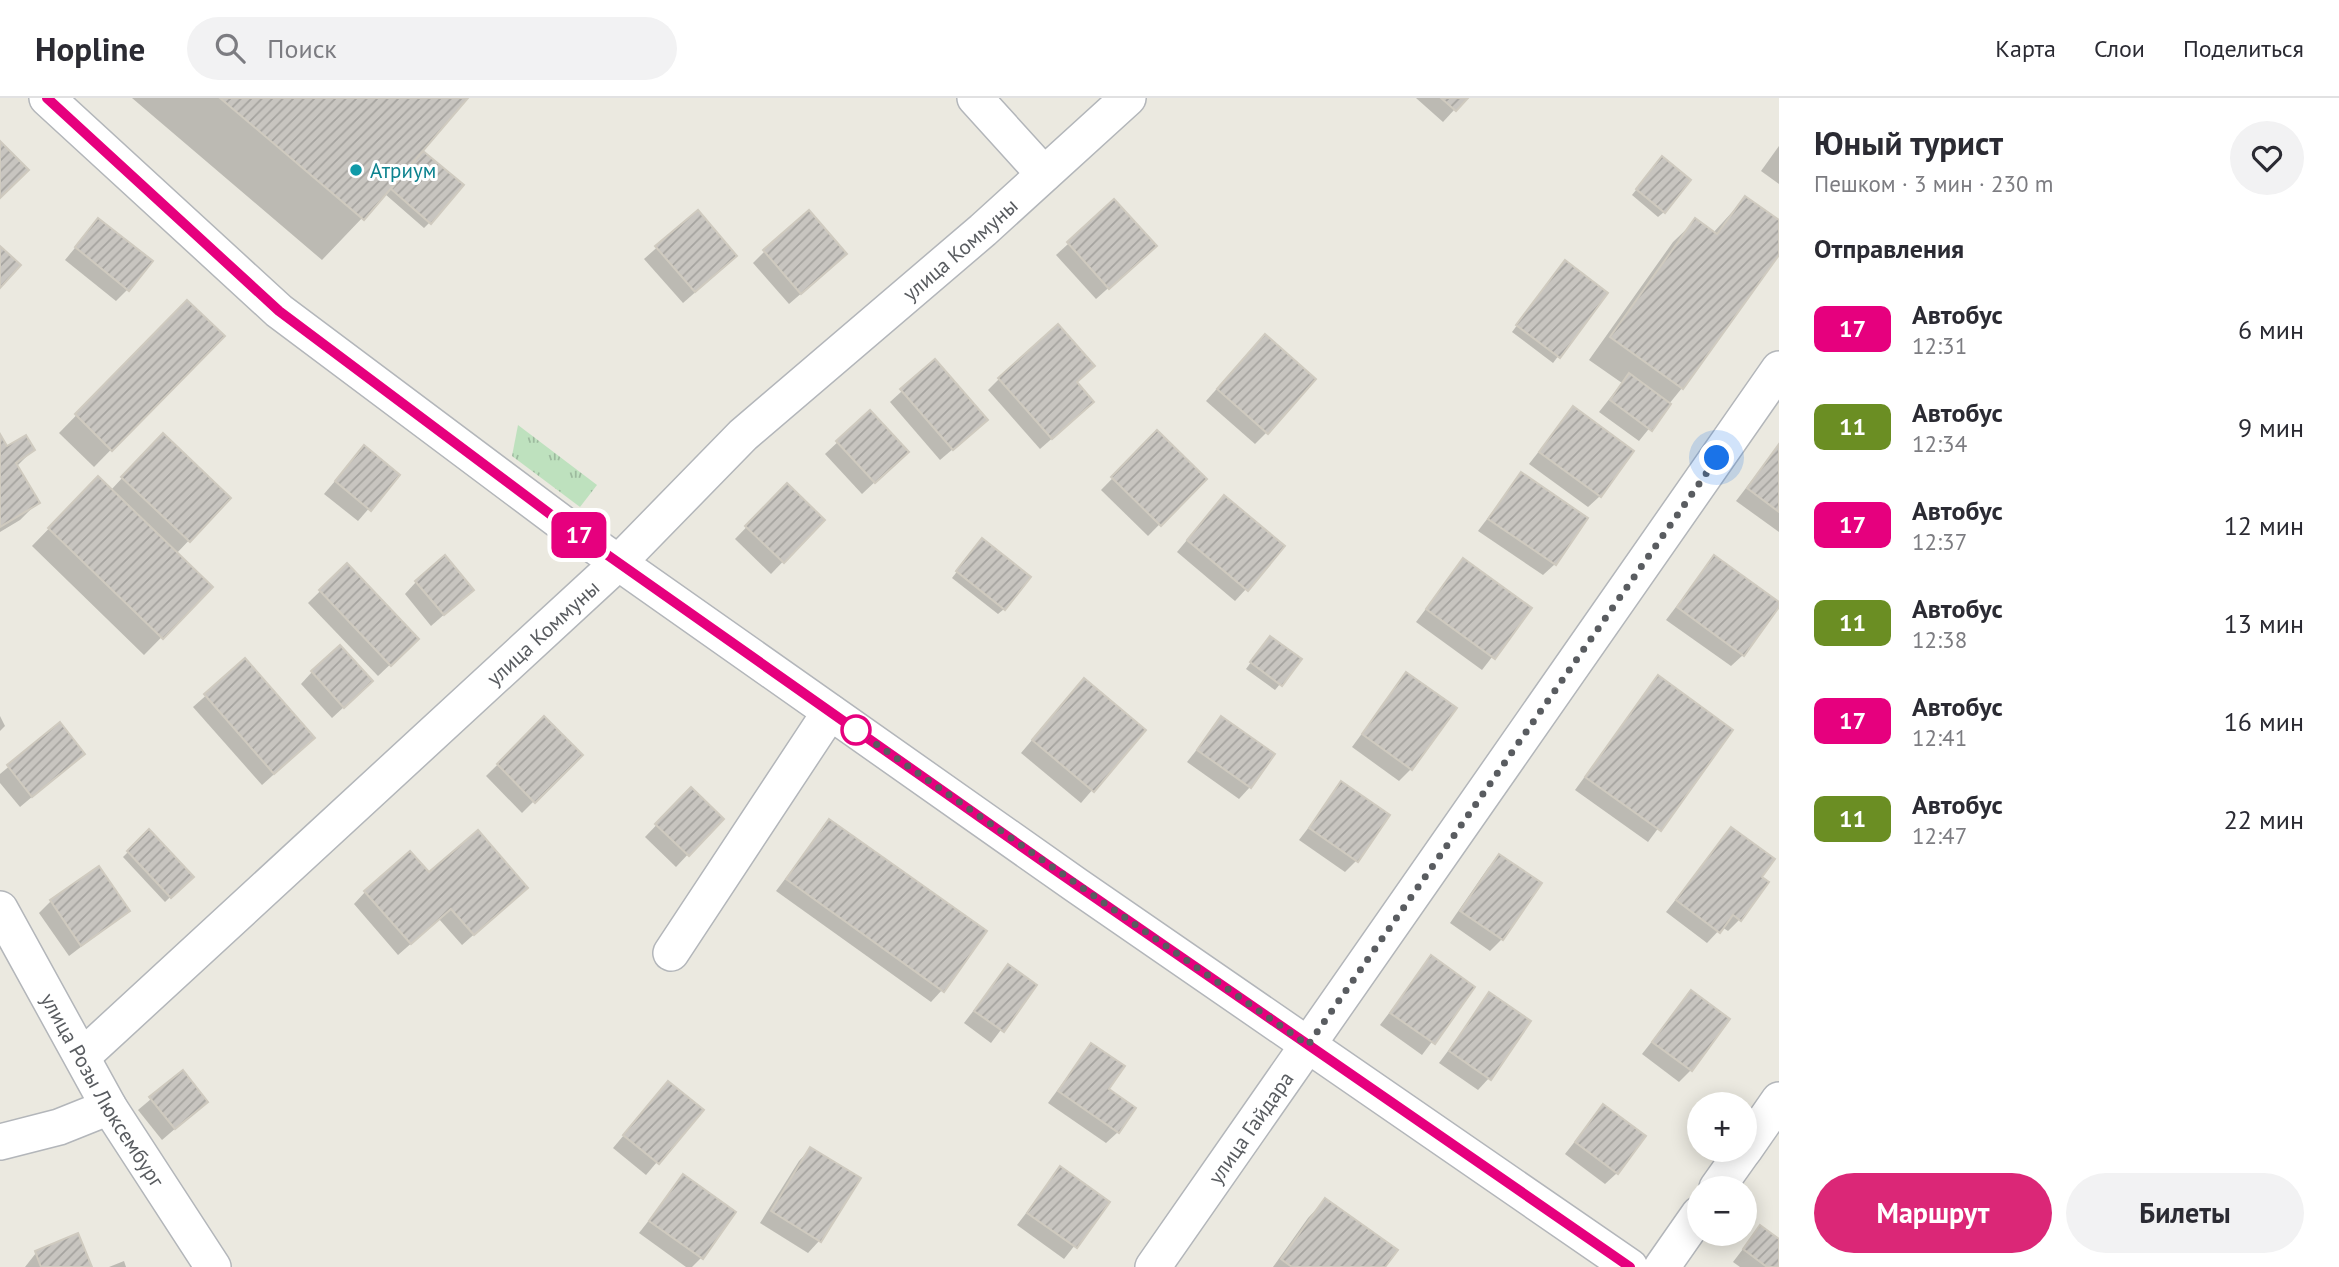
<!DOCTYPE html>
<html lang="ru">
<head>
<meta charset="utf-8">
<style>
	:root { --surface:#fff; --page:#f2f2f3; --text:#2b2b33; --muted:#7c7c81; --line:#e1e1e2; --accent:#db2777 }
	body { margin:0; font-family:"PT Sans",sans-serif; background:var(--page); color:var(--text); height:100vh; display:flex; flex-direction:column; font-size:26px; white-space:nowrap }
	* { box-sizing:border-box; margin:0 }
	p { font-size:23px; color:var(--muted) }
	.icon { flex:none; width:38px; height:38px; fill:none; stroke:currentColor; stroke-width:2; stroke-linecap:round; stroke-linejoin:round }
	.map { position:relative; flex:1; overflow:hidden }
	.details { display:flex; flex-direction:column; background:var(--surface); width:560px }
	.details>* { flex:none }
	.badge { padding:0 14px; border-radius:10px; font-size:24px; line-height:46px }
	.buttons { position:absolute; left:1687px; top:994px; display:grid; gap:14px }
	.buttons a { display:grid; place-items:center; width:70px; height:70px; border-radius:50%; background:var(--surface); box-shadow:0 4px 18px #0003; font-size:35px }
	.you { position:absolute; width:35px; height:35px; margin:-18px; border:5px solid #fff; border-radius:50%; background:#1a73e8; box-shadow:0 0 0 10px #1a73e833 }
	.map>.badge { position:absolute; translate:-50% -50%; box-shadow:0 0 0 4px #fff }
	h2 { padding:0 35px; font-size:26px; line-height:63px }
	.round { display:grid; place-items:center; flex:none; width:74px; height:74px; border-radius:37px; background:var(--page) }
	.head { display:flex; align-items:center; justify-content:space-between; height:119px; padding:0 35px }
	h1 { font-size:33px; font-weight:800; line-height:52px }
	.cta { display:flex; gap:14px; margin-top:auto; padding:14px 35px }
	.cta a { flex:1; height:80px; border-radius:42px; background:var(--accent); color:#fff; font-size:28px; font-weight:800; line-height:80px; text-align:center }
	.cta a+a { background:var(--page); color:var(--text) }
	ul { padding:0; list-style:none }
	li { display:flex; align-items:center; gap:21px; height:98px; padding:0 35px }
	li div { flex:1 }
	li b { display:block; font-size:26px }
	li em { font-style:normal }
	li .badge { min-width:77px; font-weight:700; text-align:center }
	header { display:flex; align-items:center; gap:42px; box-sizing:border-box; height:98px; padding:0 35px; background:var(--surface); border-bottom:2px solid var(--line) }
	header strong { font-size:33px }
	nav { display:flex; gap:38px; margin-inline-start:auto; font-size:24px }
	.search { width:490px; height:63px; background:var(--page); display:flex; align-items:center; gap:18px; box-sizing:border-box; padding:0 24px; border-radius:38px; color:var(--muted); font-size:26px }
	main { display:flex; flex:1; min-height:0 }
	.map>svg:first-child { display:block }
</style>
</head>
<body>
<header>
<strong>Hopline</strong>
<div class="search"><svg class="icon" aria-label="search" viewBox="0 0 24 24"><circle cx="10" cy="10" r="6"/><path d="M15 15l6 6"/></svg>Поиск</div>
<nav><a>Карта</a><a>Слои</a><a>Поделиться</a></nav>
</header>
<main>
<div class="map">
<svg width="1779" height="1169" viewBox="0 0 1779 1169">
	<defs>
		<pattern id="grass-tufts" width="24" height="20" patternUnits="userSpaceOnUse" patternTransform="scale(1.75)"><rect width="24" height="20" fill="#bee1be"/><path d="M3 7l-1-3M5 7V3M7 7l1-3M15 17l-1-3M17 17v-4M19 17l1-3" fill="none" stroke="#9dba9e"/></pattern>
		<pattern id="building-hatch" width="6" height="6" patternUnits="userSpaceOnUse" patternTransform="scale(1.75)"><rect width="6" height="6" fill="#c8c5c0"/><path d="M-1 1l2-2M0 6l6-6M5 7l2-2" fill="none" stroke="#a5a39f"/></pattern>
	</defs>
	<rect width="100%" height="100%" fill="#ebe9e0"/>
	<!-- grass -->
	<path fill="url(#grass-tufts)" d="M 518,327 L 597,387 L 580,409 L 512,358 Z"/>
	<!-- shadow -->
	<g fill="#0003">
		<path d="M 132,0 L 465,0 L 415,59 L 430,124 L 424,130 L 385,96 L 322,162 Z"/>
		<path d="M 1416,0 L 1465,0 L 1443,24 Z"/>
		<path d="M 1779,48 L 1779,86 L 1761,73 Z"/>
		<path d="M 1657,66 L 1664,114 L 1658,119 L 1632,97 Z"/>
		<path d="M 1745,100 L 1779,124 L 1779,154 L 1682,290 L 1639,343 L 1599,314 L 1622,285 L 1589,262 L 1673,144 L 1696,122 L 1713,135 Z"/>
		<path d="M 1114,104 L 1143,159 L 1096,201 L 1056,157 Z"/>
		<path d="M 697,114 L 724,169 L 683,205 L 644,161 Z"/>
		<path d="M 98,122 L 128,191 L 116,203 L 65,162 Z"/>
		<path d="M 765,153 L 833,168 L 789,206 L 753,165 Z"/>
		<path d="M 1560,170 L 1606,195 L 1553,265 L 1512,234 Z"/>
		<path d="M 187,204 L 222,238 L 94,369 L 59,335 Z"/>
		<path d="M 1253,250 L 1266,335 L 1255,346 L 1206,303 Z"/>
		<path d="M 935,263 L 974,333 L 940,362 L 890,304 Z"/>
		<path d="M 999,281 L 1075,284 L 1081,315 L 1040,351 L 988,292 Z"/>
		<path d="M 1573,310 L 1600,398 L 1588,409 L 1529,366 Z"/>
		<path d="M 870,314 L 895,365 L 862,396 L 825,356 Z"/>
		<path d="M 1157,335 L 1204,381 L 1148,438 L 1101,392 Z"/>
		<path d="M 0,339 L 7,351 L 33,352 L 16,369 L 38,404 L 20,422 L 0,434 Z"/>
		<path d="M 1779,347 L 1779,434 L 1736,403 Z"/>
		<path d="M 151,349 L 229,400 L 176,456 L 211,489 L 144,557 L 32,448 L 98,380 L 111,392 Z"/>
		<path d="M 364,349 L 398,377 L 358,423 L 324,396 Z"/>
		<path d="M 1521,376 L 1555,466 L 1543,477 L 1478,433 Z"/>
		<path d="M 787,387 L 823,422 L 771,476 L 735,441 Z"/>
		<path d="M 1213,411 L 1246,491 L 1235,503 L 1177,454 Z"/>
		<path d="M 977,448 L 1004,511 L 998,516 L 952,480 Z"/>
		<path d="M 1714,459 L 1743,557 L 1731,568 L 1666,522 Z"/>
		<path d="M 1463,462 L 1530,510 L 1482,572 L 1416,524 Z"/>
		<path d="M 347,467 L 417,541 L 378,578 L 308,505 Z"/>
		<path d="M 416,484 L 472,492 L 431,528 L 405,496 Z"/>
		<path d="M 1265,545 L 1280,586 L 1275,592 L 1246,571 Z"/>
		<path d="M 245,563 L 301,652 L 262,687 L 193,609 Z"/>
		<path d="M 312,574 L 359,595 L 332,620 L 301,586 Z"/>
		<path d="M 1406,576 L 1411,671 L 1399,683 L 1352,649 Z"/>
		<path d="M 1658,579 L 1731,632 L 1648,744 L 1575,692 Z"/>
		<path d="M 1073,594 L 1144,632 L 1081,705 L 1021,655 Z"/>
		<path d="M 0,618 L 5,628 L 0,633 Z"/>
		<path d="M 1222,620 L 1250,689 L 1239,701 L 1187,664 Z"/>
		<path d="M 544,621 L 580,657 L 522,715 L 486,678 Z"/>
		<path d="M 60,626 L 83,656 L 20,709 L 0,685 L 0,676 Z"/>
		<path d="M 1342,686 L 1356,763 L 1345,774 L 1299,742 Z"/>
		<path d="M 691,691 L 721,721 L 676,769 L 645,739 Z"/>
		<path d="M 829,723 L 942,892 L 931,904 L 776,793 Z"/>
		<path d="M 1731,731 L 1760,779 L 1739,822 L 1728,833 L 1722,829 L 1707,845 L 1666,814 Z"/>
		<path d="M 149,733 L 191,779 L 165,804 L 123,759 Z"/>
		<path d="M 1499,758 L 1502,841 L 1490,853 L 1450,825 L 1488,770 Z"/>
		<path d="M 428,777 L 514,801 L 462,847 L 439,821 L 398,857 L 354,806 L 365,794 Z"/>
		<path d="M 51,803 L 128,813 L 69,858 L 39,815 Z"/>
		<path d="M 1431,860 L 1473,889 L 1422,957 L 1380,927 Z"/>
		<path d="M 1008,868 L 1035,887 L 991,945 L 964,925 Z"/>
		<path d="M 1691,894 L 1691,972 L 1679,984 L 1642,956 Z"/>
		<path d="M 1490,897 L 1489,980 L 1478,992 L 1439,965 Z"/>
		<path d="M 1091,947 L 1118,1034 L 1106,1045 L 1048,1005 Z"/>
		<path d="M 183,974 L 206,1004 L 162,1042 L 138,1012 Z"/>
		<path d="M 668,985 L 701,1012 L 646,1077 L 613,1050 Z"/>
		<path d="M 1603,1008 L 1617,1075 L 1605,1086 L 1565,1056 Z"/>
		<path d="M 810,1051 L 858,1081 L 819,1143 L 808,1155 L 760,1125 L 799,1063 Z"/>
		<path d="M 1060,1071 L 1108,1105 L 1064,1161 L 1017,1127 Z"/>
		<path d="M 683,1079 L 701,1160 L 692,1169 L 686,1169 L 639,1135 Z"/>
		<path d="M 1325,1102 L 1383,1169 L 1273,1169 L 1308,1120 Z"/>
		<path d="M 1760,1129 L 1779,1143 L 1779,1169 L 1740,1169 L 1733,1164 Z"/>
		<path d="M 77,1137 L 90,1169 L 25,1169 L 36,1155 Z"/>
		<path d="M 124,1163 L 126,1169 L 109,1169 Z"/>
	</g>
	<!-- building -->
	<g fill="url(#building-hatch)" stroke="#cfcabf" stroke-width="2">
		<path d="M 220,0 L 468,0 L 364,122 Z"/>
		<path d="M 1441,0 L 1468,0 L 1456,13 Z"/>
		<path d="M 0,43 L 29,72 L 0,100 Z"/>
		<path d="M 423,53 L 464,87 L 431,126 L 391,91 Z"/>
		<path d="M 1662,58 L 1691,82 L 1665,115 L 1636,91 Z"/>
		<path d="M 1745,98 L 1779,122 L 1779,157 L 1683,291 L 1610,239 L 1695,120 L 1717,136 Z"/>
		<path d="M 1114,101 L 1157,148 L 1109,191 L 1067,144 Z"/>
		<path d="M 698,112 L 737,158 L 695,194 L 655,148 Z"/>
		<path d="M 809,112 L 847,156 L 801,196 L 763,152 Z"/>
		<path d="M 98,120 L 153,163 L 129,193 L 75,149 Z"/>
		<path d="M 0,148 L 21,167 L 0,190 Z"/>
		<path d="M 1565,162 L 1608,195 L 1560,260 L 1516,227 Z"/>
		<path d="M 187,202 L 225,238 L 112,353 L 75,316 Z"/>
		<path d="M 1058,226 L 1095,268 L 1077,284 L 1094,304 L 1052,341 L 998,280 Z"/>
		<path d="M 1265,236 L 1316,281 L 1268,336 L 1217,291 Z"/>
		<path d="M 935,261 L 988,322 L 953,352 L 900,291 Z"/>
		<path d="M 1629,275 L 1671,306 L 1652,333 L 1610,302 Z"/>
		<path d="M 1573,308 L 1634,353 L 1601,399 L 1539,354 Z"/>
		<path d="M 870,312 L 909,354 L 875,385 L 836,343 Z"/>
		<path d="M 1157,332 L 1207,381 L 1161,428 L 1111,379 Z"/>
		<path d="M 163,335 L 231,400 L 190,444 L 121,379 Z"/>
		<path d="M 0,336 L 7,348 L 26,337 L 35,352 L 16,365 L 40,405 L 0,429 Z"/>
		<path d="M 1779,346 L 1779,414 L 1747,390 Z"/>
		<path d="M 364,347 L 400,377 L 371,413 L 335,383 Z"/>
		<path d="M 1521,374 L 1588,420 L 1556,467 L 1488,421 Z"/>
		<path d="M 98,378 L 213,489 L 163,541 L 48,430 Z"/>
		<path d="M 787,385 L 825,422 L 784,465 L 745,428 Z"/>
		<path d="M 1224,397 L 1285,448 L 1248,493 L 1187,442 Z"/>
		<path d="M 982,440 L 1031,479 L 1005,512 L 956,473 Z"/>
		<path d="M 445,457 L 474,492 L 444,517 L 415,483 Z"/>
		<path d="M 1714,457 L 1779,504 L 1779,509 L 1744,558 L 1677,509 Z"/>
		<path d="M 1463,460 L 1532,510 L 1495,561 L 1426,511 Z"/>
		<path d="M 347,465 L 419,541 L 391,568 L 319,492 Z"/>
		<path d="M 1270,538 L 1302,561 L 1282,588 L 1250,564 Z"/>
		<path d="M 340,547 L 373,583 L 344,610 L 311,573 Z"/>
		<path d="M 245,560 L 315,640 L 274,676 L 204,596 Z"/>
		<path d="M 1406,574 L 1457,610 L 1412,672 L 1362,636 Z"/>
		<path d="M 1658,577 L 1733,632 L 1661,733 L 1585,679 Z"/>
		<path d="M 1084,580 L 1146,632 L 1094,694 L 1032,642 Z"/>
		<path d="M 544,618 L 583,657 L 535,705 L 497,666 Z"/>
		<path d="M 1221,618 L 1275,656 L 1251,690 L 1197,652 Z"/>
		<path d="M 60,624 L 85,656 L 32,699 L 7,667 Z"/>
		<path d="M 1341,683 L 1390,717 L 1358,764 L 1309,730 Z"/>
		<path d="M 691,689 L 724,721 L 689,758 L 655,726 Z"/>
		<path d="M 829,721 L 987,833 L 944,894 L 786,781 Z"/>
		<path d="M 1731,729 L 1775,761 L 1762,779 L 1769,784 L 1741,823 L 1733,817 L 1720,835 L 1676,802 Z"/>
		<path d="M 149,731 L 194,779 L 171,800 L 127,753 Z"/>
		<path d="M 478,732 L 528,790 L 474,837 L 451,811 L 411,846 L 364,793 L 410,753 L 429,774 Z"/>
		<path d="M 1499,756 L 1542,785 L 1503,842 L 1460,813 Z"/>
		<path d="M 99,768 L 130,813 L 81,848 L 50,802 Z"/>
		<path d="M 1431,857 L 1475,889 L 1435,946 L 1390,915 Z"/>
		<path d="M 1008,866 L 1037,887 L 1004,934 L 974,913 Z"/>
		<path d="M 1691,892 L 1730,921 L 1692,973 L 1652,944 Z"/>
		<path d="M 1489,894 L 1531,923 L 1491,982 L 1449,953 Z"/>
		<path d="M 1091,945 L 1125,968 L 1109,991 L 1136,1010 L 1119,1035 L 1058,993 Z"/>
		<path d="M 183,972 L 208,1004 L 175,1031 L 149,999 Z"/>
		<path d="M 668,983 L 704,1012 L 659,1066 L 623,1037 Z"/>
		<path d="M 1603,1006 L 1646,1038 L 1618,1076 L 1575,1044 Z"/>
		<path d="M 810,1049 L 861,1080 L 821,1144 L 771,1113 Z"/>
		<path d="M 1060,1068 L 1110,1104 L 1077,1150 L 1027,1115 Z"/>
		<path d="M 683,1076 L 736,1114 L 703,1161 L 649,1123 Z"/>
		<path d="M 1325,1100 L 1398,1152 L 1385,1169 L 1292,1169 L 1281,1161 Z"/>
		<path d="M 1760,1127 L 1779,1141 L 1779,1169 L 1767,1169 L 1743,1151 Z"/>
		<path d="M 78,1135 L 92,1169 L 41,1169 L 35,1153 Z"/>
	</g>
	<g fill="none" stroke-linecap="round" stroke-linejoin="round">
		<defs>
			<g id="minor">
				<path d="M 47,0 L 279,213 L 562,425 L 1076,787 L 1630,1169"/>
				<path d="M 975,0 L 1044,76"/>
				<path id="s1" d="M 0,811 L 109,1009 L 213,1169"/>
				<path d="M 671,855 L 830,614"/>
				<path id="s2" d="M 83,958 L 618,465 L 743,337 L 983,132 L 1128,0"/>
				<path d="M 0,1044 L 59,1029 L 109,1009"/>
				<path d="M 1745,1051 L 1779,1002"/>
				<path d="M 1717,1090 L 1744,1052"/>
				<path id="s3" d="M 1153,1169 L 1779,271"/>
				<path d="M 1662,1169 L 1699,1116"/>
			</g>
		</defs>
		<!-- minor casing -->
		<use href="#minor" stroke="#b3b6ba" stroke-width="38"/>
		<!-- minor -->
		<use href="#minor" stroke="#fff" stroke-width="35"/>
	</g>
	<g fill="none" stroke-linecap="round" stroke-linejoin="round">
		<defs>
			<path id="line" d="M 47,0 L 279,213 L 562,425 L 1055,772 L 1630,1169"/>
		</defs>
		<!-- line casing -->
		<use href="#line" stroke="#fff" stroke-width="16"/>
		<!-- line -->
		<use href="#line" stroke="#e6007e" stroke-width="10"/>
		<!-- walk -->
		<path stroke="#595c60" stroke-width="7" stroke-dasharray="0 12.6" d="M 856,632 L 1308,947 L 1717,360"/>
	</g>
	<!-- markers -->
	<circle fill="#0f9aa8" stroke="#fff" stroke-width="2.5" cx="356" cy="72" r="7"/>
	<circle fill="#fff" stroke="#e6007e" stroke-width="3.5" cx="856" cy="632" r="14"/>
	<g text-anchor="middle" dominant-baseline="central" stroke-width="6" stroke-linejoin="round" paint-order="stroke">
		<!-- culture labels -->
		<g font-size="21" fill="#0d838f" stroke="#fff" text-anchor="start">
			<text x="370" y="72">Атриум</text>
		</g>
		<!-- street labels -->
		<g font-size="21" fill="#595c60" stroke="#fff">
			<text stroke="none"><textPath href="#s2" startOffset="1192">улица Коммуны</textPath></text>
			<text stroke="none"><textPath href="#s2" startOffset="625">улица Коммуны</textPath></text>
			<text stroke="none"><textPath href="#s1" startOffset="208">улица Розы Люксембург</textPath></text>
			<text stroke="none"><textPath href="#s3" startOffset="170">улица Гайдара</textPath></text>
		</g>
	</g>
</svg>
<div class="buttons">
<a>+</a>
<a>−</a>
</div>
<div class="you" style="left:1717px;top:360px"></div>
<b class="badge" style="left:579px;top:437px;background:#e6007e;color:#fff">17</b>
</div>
<section class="details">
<div class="head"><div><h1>Юный турист</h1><p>Пешком · 3 мин · 230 m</p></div><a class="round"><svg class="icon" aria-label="heart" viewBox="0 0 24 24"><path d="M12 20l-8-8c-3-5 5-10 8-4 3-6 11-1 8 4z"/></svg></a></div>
<h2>Отправления</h2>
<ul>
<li><span class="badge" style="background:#e6007e;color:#fff">17</span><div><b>Автобус</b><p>12:31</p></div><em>6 мин</em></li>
<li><span class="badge" style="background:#6b8e23;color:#fff">11</span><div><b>Автобус</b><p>12:34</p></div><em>9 мин</em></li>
<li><span class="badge" style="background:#e6007e;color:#fff">17</span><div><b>Автобус</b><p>12:37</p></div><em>12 мин</em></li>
<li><span class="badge" style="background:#6b8e23;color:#fff">11</span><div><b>Автобус</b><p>12:38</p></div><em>13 мин</em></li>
<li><span class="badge" style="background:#e6007e;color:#fff">17</span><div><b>Автобус</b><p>12:41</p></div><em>16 мин</em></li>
<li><span class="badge" style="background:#6b8e23;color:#fff">11</span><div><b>Автобус</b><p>12:47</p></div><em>22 мин</em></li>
</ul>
<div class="cta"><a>Маршрут</a><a>Билеты</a></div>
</section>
</main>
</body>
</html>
